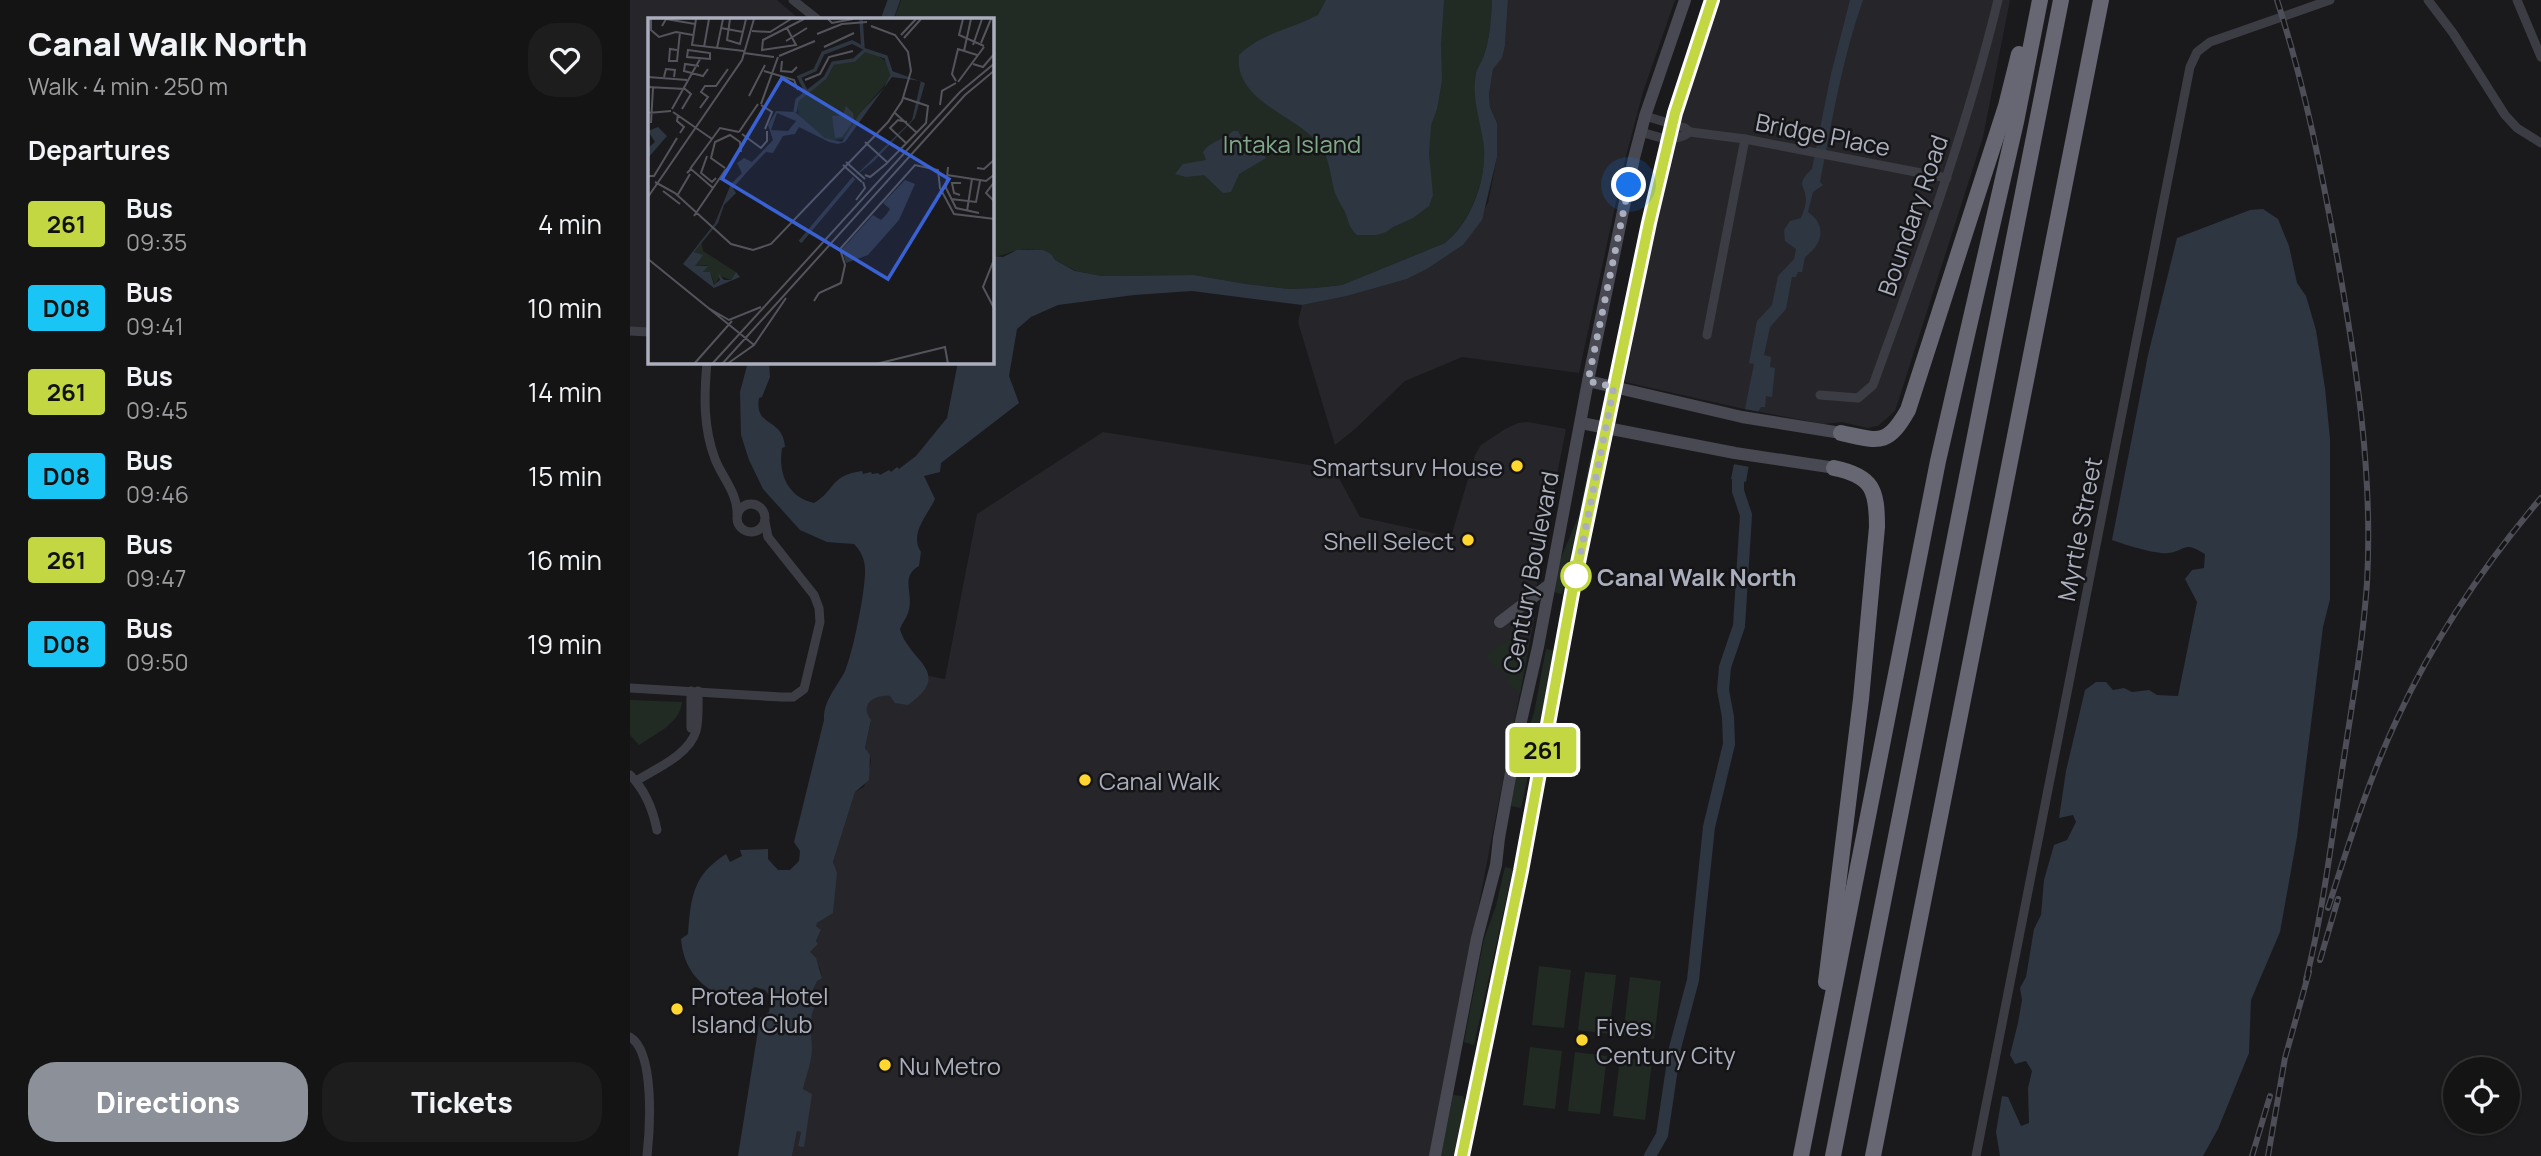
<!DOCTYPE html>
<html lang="en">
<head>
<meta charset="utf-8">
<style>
	:root { --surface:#141415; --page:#1d1d1e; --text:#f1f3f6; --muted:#9d9ea0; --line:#333334; --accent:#8c9099 }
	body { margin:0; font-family:Manrope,sans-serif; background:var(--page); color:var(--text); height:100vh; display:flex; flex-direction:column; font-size:26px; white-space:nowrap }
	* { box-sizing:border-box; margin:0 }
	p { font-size:23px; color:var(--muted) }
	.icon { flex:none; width:38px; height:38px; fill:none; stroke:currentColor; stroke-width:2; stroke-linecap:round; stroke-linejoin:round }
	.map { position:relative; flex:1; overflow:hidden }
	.sheet { display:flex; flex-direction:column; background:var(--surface); width:630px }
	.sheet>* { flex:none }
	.badge { padding:0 14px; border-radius:5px; font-size:24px; line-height:46px }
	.tools { position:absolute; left:1813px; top:1057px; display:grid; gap:14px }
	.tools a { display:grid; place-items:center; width:77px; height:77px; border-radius:50%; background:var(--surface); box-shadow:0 2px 5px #0004,0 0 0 2px var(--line); font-size:35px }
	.you { position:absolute; width:35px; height:35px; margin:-18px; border:5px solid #fff; border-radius:50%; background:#1a73e8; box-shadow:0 0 0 10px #1a73e833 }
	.map>.badge { position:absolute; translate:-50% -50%; box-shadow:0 0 0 4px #fff }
	h2 { padding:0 28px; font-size:26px; line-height:63px }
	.round { display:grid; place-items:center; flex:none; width:74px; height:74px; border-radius:28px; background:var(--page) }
	.summary { display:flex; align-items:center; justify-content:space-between; height:119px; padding:0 28px }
	h1 { font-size:33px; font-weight:800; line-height:52px }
	.primary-button { display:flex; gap:14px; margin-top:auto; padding:14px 28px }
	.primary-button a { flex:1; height:80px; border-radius:28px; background:var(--accent); color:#fff; font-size:28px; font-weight:800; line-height:80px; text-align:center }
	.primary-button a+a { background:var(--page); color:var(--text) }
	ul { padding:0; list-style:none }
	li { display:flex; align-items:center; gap:21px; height:84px; padding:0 28px }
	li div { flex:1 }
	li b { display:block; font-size:26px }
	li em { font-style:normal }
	li .badge { min-width:77px; font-weight:700; text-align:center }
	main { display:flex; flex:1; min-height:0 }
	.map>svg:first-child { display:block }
</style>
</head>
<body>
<main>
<section class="sheet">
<div class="summary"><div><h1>Canal Walk North</h1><p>Walk · 4 min · 250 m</p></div><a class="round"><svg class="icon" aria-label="heart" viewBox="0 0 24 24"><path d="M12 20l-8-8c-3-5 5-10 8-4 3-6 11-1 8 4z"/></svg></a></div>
<h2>Departures</h2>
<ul>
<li><span class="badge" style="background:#c3d742;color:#111">261</span><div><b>Bus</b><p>09:35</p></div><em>4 min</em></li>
<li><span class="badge" style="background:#18c5f4;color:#111">D08</span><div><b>Bus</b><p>09:41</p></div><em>10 min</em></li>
<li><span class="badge" style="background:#c3d742;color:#111">261</span><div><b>Bus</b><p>09:45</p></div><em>14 min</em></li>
<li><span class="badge" style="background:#18c5f4;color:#111">D08</span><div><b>Bus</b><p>09:46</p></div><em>15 min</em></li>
<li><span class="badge" style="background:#c3d742;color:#111">261</span><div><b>Bus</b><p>09:47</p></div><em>16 min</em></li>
<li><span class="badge" style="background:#18c5f4;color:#111">D08</span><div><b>Bus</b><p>09:50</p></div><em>19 min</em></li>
</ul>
<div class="primary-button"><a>Directions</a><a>Tickets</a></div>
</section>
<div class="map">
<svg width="1911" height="1156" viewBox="0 0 1911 1156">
	<rect width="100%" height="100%" fill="#1a1a1c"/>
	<!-- built -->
	<g fill="#26262a">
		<path d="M 0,0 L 147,0 L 169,19 L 19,19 L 19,332 L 0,331 Z"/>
		<path d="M 878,0 L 1045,0 L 1013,92 L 996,156 L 949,373 L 832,357 L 775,381 L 725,429 L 705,445 L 668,322 L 672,305 L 717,296 L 777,279 L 797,269 L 833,245 L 858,203 L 867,157 L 867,123 L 860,107 L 859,95 L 863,68 L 872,58 L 875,46 Z"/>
		<path d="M 1088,0 L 1380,0 L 1353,137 L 1265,411 L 1248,426 L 1237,428 L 1212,422 L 1194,424 L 1114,409 L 995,382 L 1036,168 Z"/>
		<path d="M 898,422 L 936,429 L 908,571 L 904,620 L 898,651 L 800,1156 L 162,1156 L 167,1131 L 171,1132 L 168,1146 L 174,1146 L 173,1089 L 182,1051 L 179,1038 L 183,991 L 187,980 L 192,977 L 190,968 L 180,952 L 188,944 L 186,942 L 191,930 L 186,926 L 187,923 L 203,912 L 206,873 L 203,862 L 225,792 L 234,787 L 241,762 L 240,755 L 235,749 L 241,721 L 237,715 L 236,707 L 241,699 L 247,696 L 260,696 L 295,688 L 299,676 L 315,679 L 347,514 L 473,432 L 704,469 L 730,517 L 821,537 L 845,455 L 851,445 L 875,429 L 888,423 Z"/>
	</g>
	<!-- green -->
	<g fill="#212b24">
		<path d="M 271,0 L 862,0 C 861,19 860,40 853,58 C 851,63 847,68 846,73 C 842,98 852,123 854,147 C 856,182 841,221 815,243 L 712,285 L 685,288 L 659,289 L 616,284 L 564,275 L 472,276 L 446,271 L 425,260 L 421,254 C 409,250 398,248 385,251 C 376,253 372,257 362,256 L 362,19 L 264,19 Z"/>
		<path d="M 962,449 L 966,450 L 953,517 L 942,549 L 932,594 L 923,592 L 928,565 L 949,515 Z"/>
		<path d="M 881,639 L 887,640 L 898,651 L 890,694 L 878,683 L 879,678 L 855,657 L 856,654 Z"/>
		<path d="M 916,649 L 925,651 L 891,808 L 881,806 L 891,750 L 904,713 Z"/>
		<path d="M 0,700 L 52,702 C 50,724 25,734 9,745 L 0,735 Z"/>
		<path d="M 875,867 L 883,869 L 844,1045 L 834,1042 L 854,939 L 866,906 Z"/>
		<path d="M 909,966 L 941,970 L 934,1028 L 902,1025 Z"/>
		<path d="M 955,972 L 986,975 L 979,1034 L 948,1030 Z"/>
		<path d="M 1000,977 L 1031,981 L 1024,1039 L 993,1035 Z"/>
		<path d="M 900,1047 L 932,1051 L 925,1109 L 893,1105 Z"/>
		<path d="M 945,1052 L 977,1056 L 970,1114 L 938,1111 Z"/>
		<path d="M 990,1058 L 1022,1061 L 1015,1120 L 983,1116 Z"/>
		<path d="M 823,1095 L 833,1096 C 839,1115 832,1137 828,1156 L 811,1156 Z"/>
	</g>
	<!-- water -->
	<g fill="#2e3642">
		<path d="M 696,0 L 814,0 L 811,44 L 812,80 L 807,109 L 801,125 L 799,154 L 803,195 L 799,206 L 783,218 L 763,227 L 756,232 L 747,235 L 727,235 C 719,228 719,222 715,212 C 712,206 708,200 705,193 C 700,175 700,157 688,143 C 664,114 604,101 609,55 C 634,32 659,30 688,15 Z"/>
		<path d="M 862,0 L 878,0 L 875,46 L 872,58 L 863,69 L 859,95 L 860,107 L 867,123 L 867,157 L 852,220 L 833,245 L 797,269 L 777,279 L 717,296 L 672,305 L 562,291 L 504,295 L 428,305 L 401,317 L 387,329 L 379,376 L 389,403 L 311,463 L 310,472 L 294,476 L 305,499 C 297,516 279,534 291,552 L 289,566 C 269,577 285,595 278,613 C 276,619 272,623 270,629 C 278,661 325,672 278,705 L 265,703 L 260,696 C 244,694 229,705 241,720 L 235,748 L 240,755 L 239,780 L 225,792 L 203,862 L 207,873 L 203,913 L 187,923 L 186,926 L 191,930 L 186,941 L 188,944 L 180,952 L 186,958 L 192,978 L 187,981 L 183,990 L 188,1002 C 177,1014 182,1036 182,1051 C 181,1063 176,1077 173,1089 L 182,1094 L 174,1147 L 168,1146 L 171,1132 L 167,1131 L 162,1156 L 108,1156 L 130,1018 L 139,1012 L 141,998 L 135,990 L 125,987 L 117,992 L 114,1004 C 80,995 54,977 51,939 L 58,934 C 61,896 63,875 96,854 L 100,862 L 112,856 L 110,850 L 138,849 L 138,859 L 148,870 L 160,870 L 169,861 L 170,851 L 164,842 L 194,720 C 193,701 207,687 215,671 C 223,653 236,588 235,569 C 235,560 231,551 224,544 L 197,542 L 170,530 L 133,489 L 119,460 L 111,435 L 110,392 L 118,362 L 139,362 L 140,377 L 132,397 L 129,398 C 124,428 153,417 155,447 L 152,448 C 148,473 157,497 184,503 C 205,491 200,475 232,471 L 233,474 L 241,472 L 242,474 L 248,473 L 250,475 L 259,470 L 261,472 L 267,467 L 269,469 L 286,456 L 317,418 L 328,362 L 362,362 L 362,256 L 373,257 L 387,250 L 413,250 L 421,254 L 425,260 L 445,271 L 472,276 L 564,275 L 616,284 L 659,289 L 685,288 L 712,285 L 815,243 C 841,222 856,182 854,147 C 851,122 841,98 846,73 C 847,68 851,63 853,58 C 860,40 861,19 862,0 Z"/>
		<path d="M 1220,0 L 1233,0 C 1212,59 1202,121 1190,182 L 1193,185 L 1183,192 L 1178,212 C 1197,225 1193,244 1175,257 L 1172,272 L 1168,272 L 1166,277 L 1162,277 L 1156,309 L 1140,327 L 1134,355 L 1141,357 L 1140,367 L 1145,368 L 1142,397 L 1136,396 L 1135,407 L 1131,407 L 1128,412 L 1116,482 L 1101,479 L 1124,364 L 1119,363 L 1127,321 L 1142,305 L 1148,276 L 1164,259 L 1166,249 L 1155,241 L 1154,230 L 1160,221 L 1171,218 C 1173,213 1176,205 1176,200 C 1175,184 1165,185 1182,169 L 1201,74 Z"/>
		<path d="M 603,131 L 608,131 L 618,149 L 633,154 L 636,158 L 609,174 L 601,192 L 593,193 L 574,175 L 556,177 L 545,174 L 553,164 L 576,160 L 573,152 C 580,141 594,140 603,131 Z"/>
		<path d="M 1633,209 L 1648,219 L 1659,246 L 1667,283 L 1676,296 L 1686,330 L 1695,388 L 1700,439 L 1700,599 L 1693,627 L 1667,837 L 1650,932 L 1621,1000 L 1619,1053 L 1588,1129 L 1573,1156 L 1370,1156 L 1366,1132 L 1372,1096 L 1378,1097 L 1391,1126 L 1399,1123 L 1398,1088 L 1402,1071 L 1396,1061 L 1385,1064 L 1380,1055 L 1388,1023 L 1392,1000 L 1390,988 L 1396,977 L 1404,929 L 1411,915 L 1414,880 L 1424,845 L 1437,840 L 1446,822 L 1443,815 L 1429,818 L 1436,771 L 1455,690 L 1466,682 L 1476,682 L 1483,690 L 1494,688 L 1502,692 L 1519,690 L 1527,695 L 1548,696 L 1567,602 L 1555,579 L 1562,570 L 1574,568 L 1575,554 C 1552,540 1557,551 1538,553 C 1528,555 1492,544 1482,540 L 1518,355 L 1547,238 L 1620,210 Z"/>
	</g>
	<!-- pier -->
	<path fill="#1a1a1c" d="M 1114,409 L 1131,412 L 1120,467 L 1103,464 Z"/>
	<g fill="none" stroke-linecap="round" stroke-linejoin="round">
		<!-- canal -->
		<g stroke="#2e3642" stroke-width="12">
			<path d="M 257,19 L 264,0"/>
			<path d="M 1020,1156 L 1032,1135 L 1045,1048 L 1063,980 L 1079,827 L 1099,744 L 1098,717 L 1093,690 L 1095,667 L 1109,626 L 1116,515 L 1108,491 L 1108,480"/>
		</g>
		<!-- minor -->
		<g stroke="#3c3c44" stroke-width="9">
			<path d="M 163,0 L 187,19"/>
			<path d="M 1798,0 L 1823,33 L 1875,115 L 1887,128 L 1911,143"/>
			<path d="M 1887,0 L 1911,57"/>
			<path d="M 1015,116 L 1055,128 L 1060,132 L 1115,139 L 1317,178"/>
			<path d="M 1011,132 C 1028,137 1044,144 1060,132"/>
			<path d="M 0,331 L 19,332"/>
			<path d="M 1077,335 L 1115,139"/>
			<path d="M 77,362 C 74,396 73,427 85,459 C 92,477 108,494 107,514"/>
			<path d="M 1190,395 L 1228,398 L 1243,385 C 1289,258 1336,132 1368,0"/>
			<circle cx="121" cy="518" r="14"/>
			<path d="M 0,688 L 151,697 L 163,697 L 174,689 L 190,622 L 189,608 L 184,595 L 138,537 L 135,522"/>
			<path d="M 61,728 L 61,691"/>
			<path d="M 0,775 C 15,790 23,810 27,830"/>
			<path d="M 6,781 C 25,769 59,755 66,731 C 69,719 68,704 68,691"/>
			<path d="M 0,1037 C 25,1052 20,1129 17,1156"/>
			<path d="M 1346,1156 L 1560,67 L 1567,52 L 1580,42 L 1700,0"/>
		</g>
		<!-- secondary -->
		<g stroke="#484952" stroke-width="12">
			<path d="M 958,381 L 1112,417 L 1205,432"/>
			<path d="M 951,423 L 1105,453 L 1199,467"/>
			<path d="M 870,622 L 919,585"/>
			<path d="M 805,1156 L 847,938 L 866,865 L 869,838 L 887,739 L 908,647 L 958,381 L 1004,158 L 1015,116 L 1055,0"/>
			<path d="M 832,1156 L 891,871 L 945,577 L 1013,250 L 1045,113 L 1082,0"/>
		</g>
		<!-- motorway -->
		<g stroke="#666773" stroke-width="16">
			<path d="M 1211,433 C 1249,441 1257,447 1278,410 L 1376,106 L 1389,54"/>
			<path d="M 1196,982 L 1231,699 L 1247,527 C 1247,490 1243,476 1204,468"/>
			<path d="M 1171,1156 L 1308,461 L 1386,122 L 1410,0"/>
			<path d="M 1203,1156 L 1431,0"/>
			<path d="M 1243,1156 L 1471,0"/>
		</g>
		<defs>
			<g id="rail">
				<path d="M 1647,0 C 1675,86 1692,173 1708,262 C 1727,369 1743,474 1737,583 C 1732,655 1718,726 1708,798 C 1699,859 1691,920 1676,980"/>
				<path d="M 1698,908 C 1719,843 1739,778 1768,717 C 1805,637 1854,565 1911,498"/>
				<path d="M 1690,960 L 1708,899"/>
				<path d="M 1622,1156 L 1640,1096"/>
				<path d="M 1638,1156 L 1655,1058 L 1679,972"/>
			</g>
		</defs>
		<!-- rail casing -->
		<use href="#rail" stroke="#4d4e57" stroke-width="6"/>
		<!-- rail -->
		<use href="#rail" stroke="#151517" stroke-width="3.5" stroke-dasharray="10" stroke-linecap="butt"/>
	</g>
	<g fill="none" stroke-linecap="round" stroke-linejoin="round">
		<defs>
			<path id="line" d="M 832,1156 L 891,871 L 945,577 L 1019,223 L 1045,113 L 1082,0"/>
		</defs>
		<!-- line casing -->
		<use href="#line" stroke="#fff" stroke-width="16"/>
		<!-- line -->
		<use href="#line" stroke="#c3d742" stroke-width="10"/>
		<!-- walk -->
		<path stroke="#abaebd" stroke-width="7" stroke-dasharray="0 12.6" d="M 946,576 L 984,387 L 958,381 L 999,185"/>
	</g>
	<!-- markers -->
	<g fill="#ffd72f" stroke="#151517" stroke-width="2.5">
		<circle cx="887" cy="466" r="7"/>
		<circle cx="838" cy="540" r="7"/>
		<circle cx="455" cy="780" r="7"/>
		<circle cx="47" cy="1009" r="7"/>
		<circle cx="952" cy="1040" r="7"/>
		<circle cx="255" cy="1065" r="7"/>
	</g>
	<circle fill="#fff" stroke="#c3d742" stroke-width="3.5" cx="946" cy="576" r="14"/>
	<g text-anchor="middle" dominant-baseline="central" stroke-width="5" stroke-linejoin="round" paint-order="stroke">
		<!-- street labels -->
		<g font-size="24" fill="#abaebd" stroke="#151517">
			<text transform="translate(1193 134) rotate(11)">Bridge Place</text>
			<text transform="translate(1282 215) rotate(-71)">Boundary Road</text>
			<text transform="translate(1449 529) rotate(-79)">Myrtle Street</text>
			<text transform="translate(900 572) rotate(-79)">Century Boulevard</text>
		</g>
		<!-- park labels -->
		<g font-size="24" fill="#81a989" stroke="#151517">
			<text x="662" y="143">Intaka Island</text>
		</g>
		<!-- poi labels -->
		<g font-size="24" fill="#abaebd" stroke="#151517" text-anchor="start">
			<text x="873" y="466" text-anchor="end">Smartsurv House</text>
			<text x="824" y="540" text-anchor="end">Shell Select</text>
			<text x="469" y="780">Canal Walk</text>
			<text x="61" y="995">Protea Hotel<tspan x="61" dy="28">Island Club</tspan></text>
			<text x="966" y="1026">Fives<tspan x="966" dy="28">Century City</tspan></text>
			<text x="269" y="1065">Nu Metro</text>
		</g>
		<!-- stop labels -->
		<g font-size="24" font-weight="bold" fill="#abaebd" stroke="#151517" text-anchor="start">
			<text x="967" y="576">Canal Walk North</text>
		</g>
	</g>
	<!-- overview -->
	<g transform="translate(18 18)">
		<rect width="346" height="346" fill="#1a1a1c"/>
		<path d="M 220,32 L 241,45 L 242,61 L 212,95 L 199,120 L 181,123 L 151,101 L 149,83 L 178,62 L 187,45 L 204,44 ZM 53,222 L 55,233 L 88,254 L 83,262 L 72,258 L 67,267 L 62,254 L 55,254 L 59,247 L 47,248 L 54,237 L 46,234 Z" fill="#212b24"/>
		<path d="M 244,53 L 277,65 L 267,100 L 226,143 L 205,160 L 264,102 L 273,63 L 244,59 L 197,124 L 190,126 L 181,124 L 151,109 L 147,116 L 135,118 L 125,135 L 118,134 L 100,153 L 85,170 L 88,175 L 76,187 L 70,205 L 46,234 L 55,237 L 47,248 L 60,248 L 55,254 L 62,254 L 66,267 L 72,262 L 70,255 L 76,262 L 83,262 L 88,254 L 92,259 L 66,270 L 35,246 L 67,205 L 83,166 L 94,155 L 89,145 L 96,140 L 104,144 L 125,122 L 120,107 L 128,93 L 147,94 L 177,120 L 194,124 L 212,95 L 236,70 ZM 129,95 L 148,103 L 140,113 L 123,112 ZM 198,88 L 205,95 L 206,103 L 194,119 L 187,120 L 184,98 L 195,97 ZM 10,109 L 19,118 L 0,140 L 0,130 L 7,124 L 0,113 ZM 257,162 L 267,166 L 251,202 L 220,237 L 198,245 L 194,231 L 225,197 L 233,202 L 238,197 L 242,191 L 235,185 Z" fill="#2e3642" fill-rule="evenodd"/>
		<path fill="none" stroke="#2e3642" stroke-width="3.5" d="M 213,1 L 215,31M 158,73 L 151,59 L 167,52 L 175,35 L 204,24 L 214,29M 147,94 L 149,82 L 177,60 L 185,45 L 206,42 L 217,32 L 238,39 L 244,57M 152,224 L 206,160"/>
		<path fill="none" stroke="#54555c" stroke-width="2" d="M 3,1 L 3,12 L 11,19 L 28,14 L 45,17M 48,1 L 44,27 L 96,33M 82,1 L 79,22 L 92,26 L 98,1M 180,1 L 184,5 L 205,1M 315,1 L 311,17 L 336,28M 14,8 L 18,1 L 47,6M 73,10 L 95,14M 139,10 L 148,27 L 114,32 L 115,22 L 156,1M 104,13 L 122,14 L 143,1M 169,16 L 194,6 L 219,4M 253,17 L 268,1M 256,20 L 273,1M 138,23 L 159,10M 333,25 L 343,1M 325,27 L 334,1M 56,29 L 61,1M 176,29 L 206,15M 69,30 L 75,1M 29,32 L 22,31 L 21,43 L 29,43 L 32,14M 40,32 L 62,35 L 62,41 L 39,39 ZM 316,33 L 323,1M 96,35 L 126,39M 131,38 L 167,23M 134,43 L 133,53 L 144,54 L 149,49M 325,46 L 335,49 L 347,35M 51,48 L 37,46 L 36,53 L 55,58 L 60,51M 116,53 L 146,62 L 150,72M 0,59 L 39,62M 16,59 L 18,51 L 27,52 L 26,59M 157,62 L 172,56 L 181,39 L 205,33M 308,63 L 304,56 L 310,31 L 329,37M 310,64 L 336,29M 0,69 L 37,71 L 43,76 L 34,91M 101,78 L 117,47M 113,86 L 130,39M 113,87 L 124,94 L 117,111M 292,87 L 294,73 L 308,65M 52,90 L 60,79 L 53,74 L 57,68 L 68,68 L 80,51M 24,91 L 52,41M 25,94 L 64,121M 0,95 L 23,93M 247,95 L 269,115M 30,97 L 29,103 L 36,109 L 32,115M 259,104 L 250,102 L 242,110 L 259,126M 3,105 L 5,70M 91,114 L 110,86M 94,116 L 113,130 L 119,123 L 119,113M 217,124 L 240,145M 59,138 L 53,155 L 64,164 L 68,160M 198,144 L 217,161M 195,147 L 214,164M 300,149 L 298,170 L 308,190 L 331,195M 77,150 L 63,140 L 67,124 L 82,117 L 92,124 L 93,134M 329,150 L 336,151 L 347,141M 42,151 L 72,110 L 91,114M 39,155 L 43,151 L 65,170M 217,157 L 222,159 L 238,146 L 278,105 L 280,88 L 256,80M 299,157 L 338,163 L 347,156M 0,158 L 6,158 L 29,120M 347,163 L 338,175 L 347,184M 7,164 L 27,175 L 83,226 L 105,232 L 123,226 L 240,104 L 254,83 L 263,53 L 260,34 L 247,17 L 223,8M 15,173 L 32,186M 312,177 L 306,175 L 304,165 L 313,165M 29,178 L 42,156M 0,179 L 94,42 L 106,1M 303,181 L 328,184 L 332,163M 208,182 L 217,170 L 215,164M 319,193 L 324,161M 46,198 L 78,151M 347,239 L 335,269 L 347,292M 0,241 L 106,327M 166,283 L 171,275 L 193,265 L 197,247 L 192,231 L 267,147 L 290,152 L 292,170 L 306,196 L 347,201M 62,291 L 81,302 L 113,289M 46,346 L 84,303M 64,346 L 312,74 L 347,45M 74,346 L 317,77 L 347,52M 79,346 L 106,327 L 138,280M 228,346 L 297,329 L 300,346"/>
		<path fill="#3961d3" fill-opacity="0.15" stroke="#3961d3" stroke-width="3.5" d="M 134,60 L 301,161 L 240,261 L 74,161 Z"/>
		<rect width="346" height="346" fill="none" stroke="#abaebd" stroke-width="3.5"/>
	</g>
</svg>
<div class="tools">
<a><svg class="icon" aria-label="locate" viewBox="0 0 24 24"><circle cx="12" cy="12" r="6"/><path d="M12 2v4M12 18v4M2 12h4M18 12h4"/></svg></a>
</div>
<div class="you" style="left:999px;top:185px"></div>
<b class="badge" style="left:913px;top:750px;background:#c3d742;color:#111">261</b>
</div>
</main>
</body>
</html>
